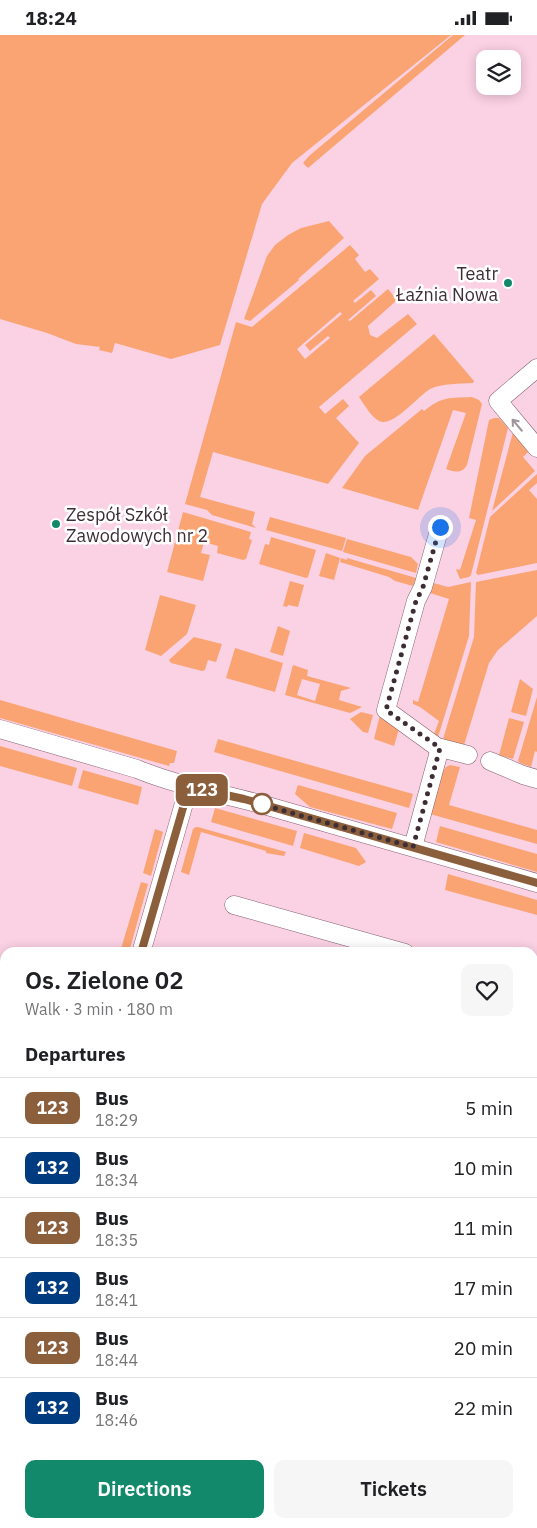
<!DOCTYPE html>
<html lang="en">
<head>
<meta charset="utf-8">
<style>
	:root { --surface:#fff; --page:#f6f6f6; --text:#202124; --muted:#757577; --line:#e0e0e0; --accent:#12896b }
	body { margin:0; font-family:"IBM Plex Sans",sans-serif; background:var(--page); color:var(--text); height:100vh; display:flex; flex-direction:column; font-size:19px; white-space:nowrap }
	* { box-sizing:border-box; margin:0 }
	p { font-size:16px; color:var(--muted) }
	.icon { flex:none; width:28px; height:28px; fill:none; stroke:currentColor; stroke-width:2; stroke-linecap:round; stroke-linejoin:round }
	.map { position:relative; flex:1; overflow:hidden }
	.sheet { position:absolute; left:0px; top:912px; width:538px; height:581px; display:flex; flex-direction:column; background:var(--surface); border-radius:15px 15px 0 0; box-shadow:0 2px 12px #0003 }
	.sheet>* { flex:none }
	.badge { padding:0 10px; border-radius:8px; font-size:18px; line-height:32px }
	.controls { position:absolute; left:476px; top:15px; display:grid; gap:10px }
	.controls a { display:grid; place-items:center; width:45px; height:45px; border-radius:10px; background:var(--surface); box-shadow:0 2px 12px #0003; font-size:25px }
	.you { position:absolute; width:25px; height:25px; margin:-12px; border:4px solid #fff; border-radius:50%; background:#1a73e8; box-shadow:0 0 0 8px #1a73e833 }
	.map>.badge { position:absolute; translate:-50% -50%; box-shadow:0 0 0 2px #fff }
	h2 { padding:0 25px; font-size:19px; line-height:45px }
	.round { display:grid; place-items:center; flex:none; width:52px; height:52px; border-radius:10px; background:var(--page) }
	.headline { display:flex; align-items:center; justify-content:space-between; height:85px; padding:0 25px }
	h1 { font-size:24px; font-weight:600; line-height:38px }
	.cta { display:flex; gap:10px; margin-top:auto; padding:10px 25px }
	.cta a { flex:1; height:58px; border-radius:10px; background:var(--accent); color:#fff; font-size:20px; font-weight:600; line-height:58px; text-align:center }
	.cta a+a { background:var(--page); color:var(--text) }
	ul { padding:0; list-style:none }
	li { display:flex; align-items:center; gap:15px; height:60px; padding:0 25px; border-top:1px solid var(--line) }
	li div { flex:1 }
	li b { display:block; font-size:19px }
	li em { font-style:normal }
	li .badge { min-width:55px; font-weight:700; text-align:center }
	.status { display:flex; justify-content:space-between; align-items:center; height:35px; padding:0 25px; background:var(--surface); direction:ltr }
	.status svg { height:14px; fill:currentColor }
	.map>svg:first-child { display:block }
</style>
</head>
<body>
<div class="status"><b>18:24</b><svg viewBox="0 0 49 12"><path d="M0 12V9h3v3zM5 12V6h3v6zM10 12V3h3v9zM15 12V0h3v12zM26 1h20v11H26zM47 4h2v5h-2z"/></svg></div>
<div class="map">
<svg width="537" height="1493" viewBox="0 0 537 1493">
	<rect width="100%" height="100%" fill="#fbd1e4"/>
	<!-- green -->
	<g fill="#fba473" fill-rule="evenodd">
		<path d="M 0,0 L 451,0 L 292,128 L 262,169 L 220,310 L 171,324 L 115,308 L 112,318 L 99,315 L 100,312 L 76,309 L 47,298 L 0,284 Z"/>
		<path d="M 453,0 L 465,0 L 308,133 L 303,128 L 309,121 Z"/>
		<path d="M 329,186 L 344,203 L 298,244 L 299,245 L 250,286 L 244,284 L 267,221 L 275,210 L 288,200 L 301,193 Z"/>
		<path d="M 350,210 L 359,220 L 355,224 L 365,237 L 370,234 L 379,244 L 353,266 L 355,268 L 371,255 L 376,261 L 348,285 L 350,286 L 388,254 L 397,265 L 368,291 L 370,300 L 377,303 L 408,279 L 417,289 L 319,372 L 325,379 L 343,364 L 349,371 L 336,383 L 359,408 L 328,449 L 213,417 L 200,462 L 255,477 L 252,489 L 256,493 L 212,480 L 207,475 L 185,469 L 236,287 L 252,292 ZM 340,277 L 342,279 L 305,310 L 310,316 L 328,301 L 330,303 L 305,324 L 297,314 Z"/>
		<path d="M 434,299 L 474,346 L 473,348 C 459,349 443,348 430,354 C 418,361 393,393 379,386 C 371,382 364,369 359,362 Z"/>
		<path d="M 472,362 L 479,365 L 482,369 L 467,430 C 462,439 454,437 446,434 L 466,378 L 453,375 L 418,475 L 342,453 L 365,421 L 422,374 L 424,376 C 442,361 450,363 472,362 Z"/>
		<path d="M 494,383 L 499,383 L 508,393 L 471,540 L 469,542 L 460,544 L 456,534 L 460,535 L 476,485 L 469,483 L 489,385 Z"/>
		<path d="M 513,397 L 529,416 L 523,422 L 535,436 L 492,476 Z"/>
		<path d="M 537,439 L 537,448 L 529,455 L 537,464 L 537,528 L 478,540 L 476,538 L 490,482 Z"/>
		<path d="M 183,477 L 251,497 L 249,504 L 252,505 L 246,524 L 243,525 L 217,518 L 218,511 L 204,507 L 201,518 L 210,520 L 203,546 L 167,537 Z"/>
		<path d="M 270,482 L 346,503 L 342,516 L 266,495 Z"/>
		<path d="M 271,502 L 316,515 L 308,542 L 306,543 L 259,529 L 265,509 L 269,510 Z"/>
		<path d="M 347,504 L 411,522 L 418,529 L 416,538 L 343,517 Z"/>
		<path d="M 326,518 L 340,523 L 334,545 L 319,541 Z"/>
		<path d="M 341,523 L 347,525 L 347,523 L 416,543 L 413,551 L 395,546 L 389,542 L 340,527 Z"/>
		<path d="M 537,535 L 537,581 L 498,615 L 489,628 L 464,710 L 443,704 L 474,602 L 476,547 Z"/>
		<path d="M 290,546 L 304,550 L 298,572 L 288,570 L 287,572 L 283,571 Z"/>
		<path d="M 430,547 L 448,552 L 471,547 L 469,601 L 438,702 L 434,699 L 439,686 L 420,672 L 413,669 L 413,665 L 418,667 L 449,564 L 430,558 Z"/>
		<path d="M 160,560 L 196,570 L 187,599 L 161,621 L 145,615 Z"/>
		<path d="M 278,591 L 290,596 L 283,621 L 270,617 Z"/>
		<path d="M 194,602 L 222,609 L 216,627 L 208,625 L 205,635 L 202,636 L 171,628 L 169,625 Z"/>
		<path d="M 235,613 L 283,628 L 275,657 L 226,643 Z"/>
		<path d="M 293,630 L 308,635 L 307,641 L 351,653 L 341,656 L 339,665 L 362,672 L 350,678 L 285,660 ZM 302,644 L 320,649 L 315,666 L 297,660 Z"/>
		<path d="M 520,644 L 533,654 L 526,681 L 511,677 Z"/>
		<path d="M 537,662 L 537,717 L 535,716 L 531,732 L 520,728 L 518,726 Z"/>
		<path d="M 0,665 L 177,716 L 174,728 L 170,728 L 169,731 L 0,683 Z"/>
		<path d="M 361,677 L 373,680 L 368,698 L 363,697 L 350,684 Z"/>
		<path d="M 380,680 L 399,694 L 394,711 L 374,704 Z"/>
		<path d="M 509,683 L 524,687 L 513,724 L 499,720 Z"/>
		<path d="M 218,704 L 413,759 L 409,773 L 214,717 Z"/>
		<path d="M 0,711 L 77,733 L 72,751 L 0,731 Z"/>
		<path d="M 450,730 L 460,732 L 449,770 L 537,795 L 537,809 L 430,779 L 442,738 L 446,732 Z"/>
		<path d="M 83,735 L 142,752 L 138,770 L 78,753 Z"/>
		<path d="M 298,750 L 397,778 L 392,794 L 310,772 L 295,759 Z"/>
		<path d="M 215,773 L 297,796 L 293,811 L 211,787 Z"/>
		<path d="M 440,791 L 537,819 L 537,837 L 436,807 Z"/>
		<path d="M 196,792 L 198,792 L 286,817 L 284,821 L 266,818 L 266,816 L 201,797 L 189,840 L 181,837 L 193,794 Z"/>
		<path d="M 155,794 L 163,797 L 151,841 L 143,838 Z"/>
		<path d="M 304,798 L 356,813 L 366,827 L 359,831 L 300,813 Z"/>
		<path d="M 448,839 L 537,865 L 537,880 L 445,855 Z"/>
		<path d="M 141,847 L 148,849 L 129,917 L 120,917 Z"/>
	</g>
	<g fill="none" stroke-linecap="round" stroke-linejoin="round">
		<defs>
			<g id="minor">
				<path d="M 537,333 L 498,366 L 537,413"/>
				<path d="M 440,492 L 423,552 L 416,566 L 386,675 L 437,712 L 468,720"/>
				<path d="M 0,694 L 137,734 C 178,751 221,758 264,770 C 355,796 446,822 537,848"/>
				<path d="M 490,726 L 523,740 L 537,744"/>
				<path d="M 413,812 L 440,713"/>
				<path d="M 234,870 L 405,918"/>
				<path d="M 141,918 L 189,751"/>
				<path d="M 532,955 L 537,957"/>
				<path d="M 0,1049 L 5,1051"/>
				<path d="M 532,1145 L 537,1144"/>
				<path d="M 13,1489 L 14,1493"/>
				<path d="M 285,1489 L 286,1493"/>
				<path d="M 101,1493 L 121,1491 L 121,1489"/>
			</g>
		</defs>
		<!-- minor casing -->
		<use href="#minor" stroke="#835f70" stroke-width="19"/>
		<!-- minor -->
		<use href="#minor" stroke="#fff" stroke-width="18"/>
	</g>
	<!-- one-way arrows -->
	<defs><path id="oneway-shaft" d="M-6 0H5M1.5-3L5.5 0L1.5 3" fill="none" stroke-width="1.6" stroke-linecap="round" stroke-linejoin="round" transform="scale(1.25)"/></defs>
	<use stroke="#9e969a" href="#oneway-shaft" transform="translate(517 390) rotate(-130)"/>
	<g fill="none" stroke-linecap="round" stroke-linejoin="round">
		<defs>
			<path id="line" d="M 141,918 L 189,752 L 244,764 L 537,848"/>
		</defs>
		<!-- line casing -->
		<use href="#line" stroke="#fff" stroke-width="11"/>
		<!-- line -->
		<use href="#line" stroke="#8b5e3c" stroke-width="8"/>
		<!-- walk -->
		<path stroke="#3d2d35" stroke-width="5" stroke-dasharray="0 9" d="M 262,769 L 260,769 L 413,812 L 440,713 L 386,675 L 416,566 L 423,552 L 440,492"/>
	</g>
	<!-- markers -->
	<g fill="#12896b" stroke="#fff" stroke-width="2">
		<circle cx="508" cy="248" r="5"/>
		<circle cx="56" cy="489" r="5"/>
	</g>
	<circle fill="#fff" stroke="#8b5e3c" stroke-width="2.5" cx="262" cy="769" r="10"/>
	<g text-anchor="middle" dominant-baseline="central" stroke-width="5" stroke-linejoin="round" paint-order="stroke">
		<!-- poi labels -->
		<g font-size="18" fill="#3d2d35" stroke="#fff" text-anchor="end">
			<text x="498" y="238">Teatr<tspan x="498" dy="21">Łaźnia Nowa</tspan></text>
			<text x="66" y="479" text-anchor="start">Zespół Szkół<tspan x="66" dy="21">Zawodowych nr 2</tspan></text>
		</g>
	</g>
</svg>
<div class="controls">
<a><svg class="icon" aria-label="layers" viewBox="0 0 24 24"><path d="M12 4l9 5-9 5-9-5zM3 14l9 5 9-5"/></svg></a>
</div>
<div class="you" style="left:440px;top:492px"></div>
<b class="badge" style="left:202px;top:755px;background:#8b5e3c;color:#fff">123</b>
<section class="sheet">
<div class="headline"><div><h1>Os. Zielone 02</h1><p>Walk · 3 min · 180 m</p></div><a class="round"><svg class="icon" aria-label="heart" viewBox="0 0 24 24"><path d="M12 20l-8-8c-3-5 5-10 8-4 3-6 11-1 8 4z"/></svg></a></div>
<h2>Departures</h2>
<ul>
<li><span class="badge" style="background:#8b5e3c;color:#fff">123</span><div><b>Bus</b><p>18:29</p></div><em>5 min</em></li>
<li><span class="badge" style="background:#003b80;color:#fff">132</span><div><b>Bus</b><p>18:34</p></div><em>10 min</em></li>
<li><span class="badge" style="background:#8b5e3c;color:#fff">123</span><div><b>Bus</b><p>18:35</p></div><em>11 min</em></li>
<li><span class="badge" style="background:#003b80;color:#fff">132</span><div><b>Bus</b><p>18:41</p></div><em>17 min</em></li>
<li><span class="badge" style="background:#8b5e3c;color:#fff">123</span><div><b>Bus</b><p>18:44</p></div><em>20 min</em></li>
<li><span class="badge" style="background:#003b80;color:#fff">132</span><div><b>Bus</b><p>18:46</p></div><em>22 min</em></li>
</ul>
<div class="cta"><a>Directions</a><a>Tickets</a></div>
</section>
</div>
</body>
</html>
